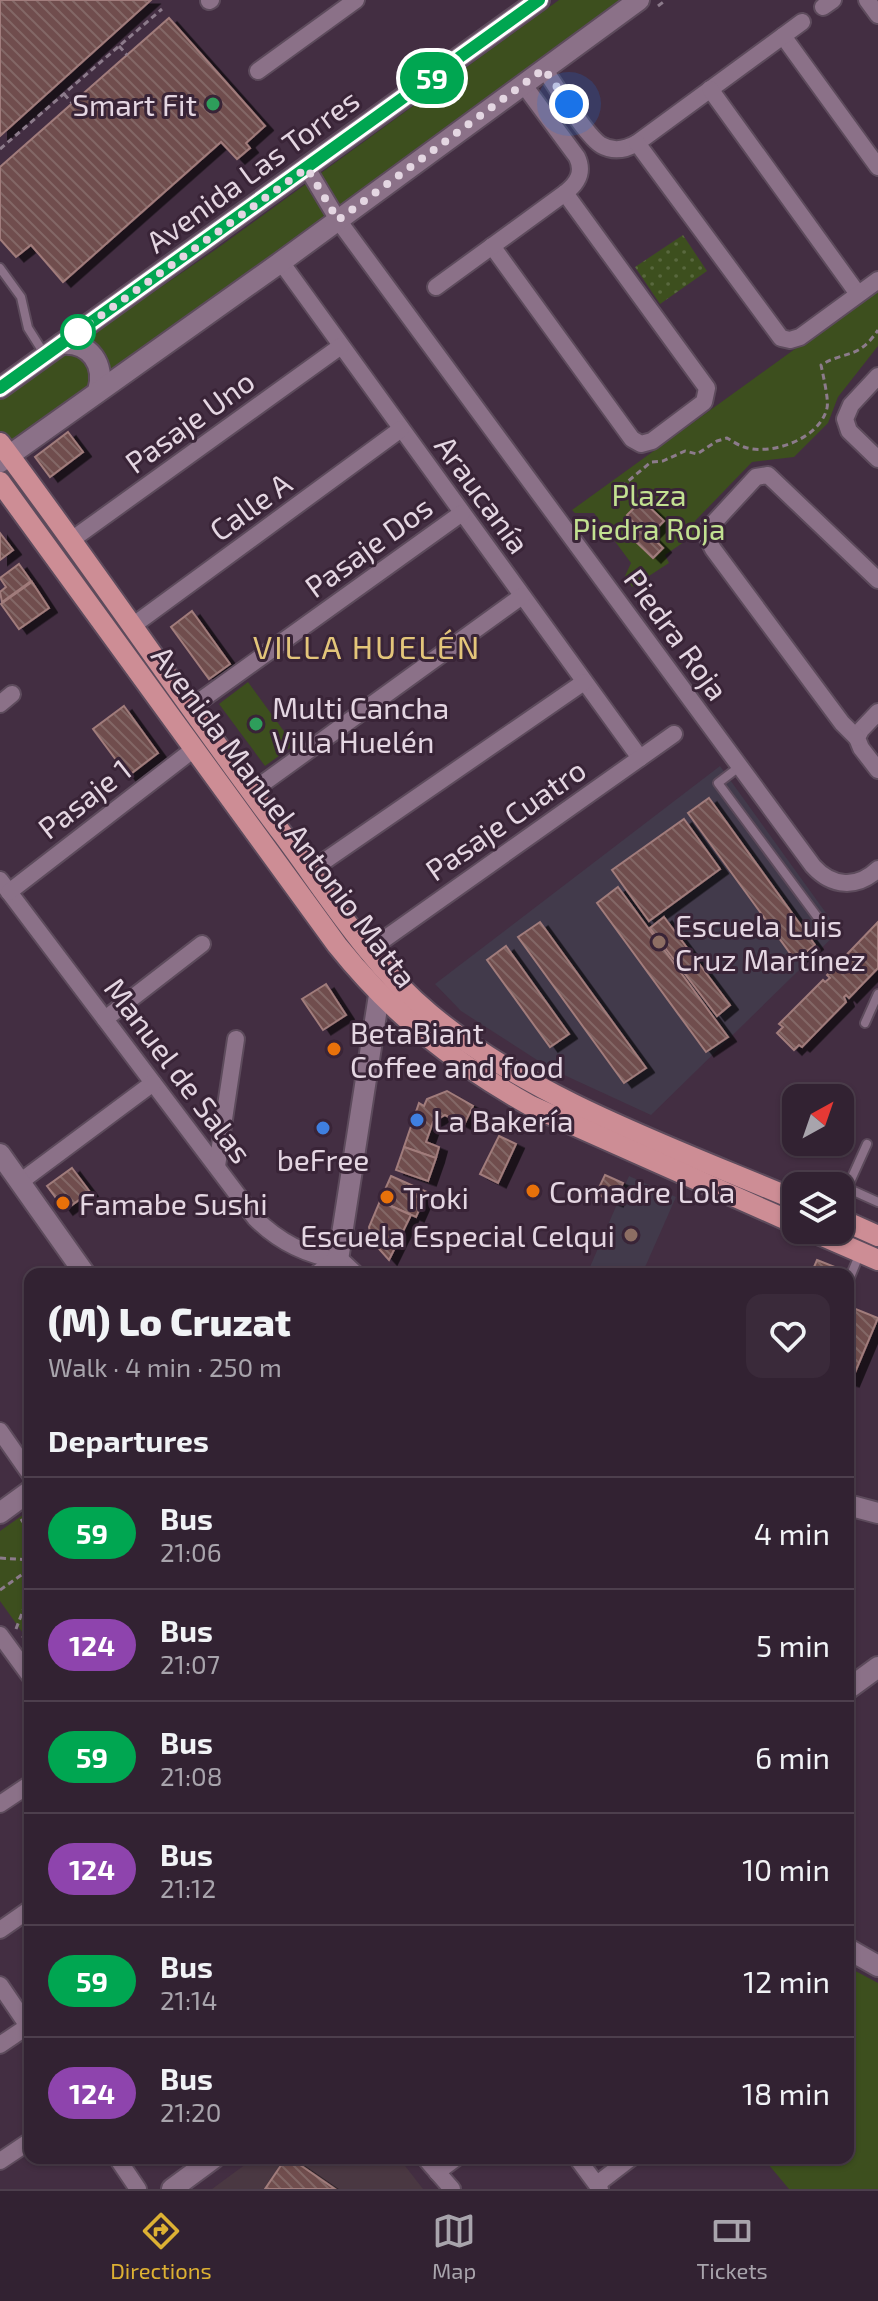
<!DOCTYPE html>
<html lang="en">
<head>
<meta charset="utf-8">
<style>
	:root { --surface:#322232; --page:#3a2a3a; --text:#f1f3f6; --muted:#a8a4ac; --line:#4d3f4d; --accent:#ddb133 }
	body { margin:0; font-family:"Exo 2",sans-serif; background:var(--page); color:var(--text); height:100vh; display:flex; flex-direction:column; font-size:30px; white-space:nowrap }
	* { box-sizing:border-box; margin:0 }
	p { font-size:26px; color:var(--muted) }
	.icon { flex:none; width:44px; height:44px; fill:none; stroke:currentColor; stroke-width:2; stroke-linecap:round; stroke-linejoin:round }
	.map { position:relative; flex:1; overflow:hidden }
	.side { position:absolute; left:24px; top:1268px; width:830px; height:896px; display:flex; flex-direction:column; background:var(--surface); border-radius:16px; box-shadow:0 2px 6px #0004,0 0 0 2px var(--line) }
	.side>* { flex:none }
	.badge { padding:0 16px; border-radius:26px; font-size:28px; line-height:52px }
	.needle { width:52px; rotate:40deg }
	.fabs { position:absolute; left:782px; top:1084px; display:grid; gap:16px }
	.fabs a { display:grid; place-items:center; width:72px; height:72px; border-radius:16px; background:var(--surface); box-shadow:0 2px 6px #0004,0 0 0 2px var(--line); font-size:40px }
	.you { position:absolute; width:40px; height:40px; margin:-20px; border:6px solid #fff; border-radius:50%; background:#1a73e8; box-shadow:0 0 0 12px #1a73e833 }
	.map>.badge { position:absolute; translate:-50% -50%; box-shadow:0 0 0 4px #fff }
	h2 { padding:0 24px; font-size:30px; line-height:72px }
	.round { display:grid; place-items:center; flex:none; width:84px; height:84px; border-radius:16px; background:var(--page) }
	.head { display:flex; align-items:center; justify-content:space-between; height:136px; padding:0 24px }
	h1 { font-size:38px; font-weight:800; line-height:60px }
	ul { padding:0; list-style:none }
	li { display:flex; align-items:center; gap:24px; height:112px; padding:0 24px; border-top:2px solid var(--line) }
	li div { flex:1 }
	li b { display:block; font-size:30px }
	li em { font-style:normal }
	li .badge { min-width:88px; font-weight:700; text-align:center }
	.menu { display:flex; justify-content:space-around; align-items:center; height:112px; border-top:2px solid var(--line); background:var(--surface); font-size:22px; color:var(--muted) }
	.menu a { display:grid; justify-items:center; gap:4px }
	.menu .active { color:var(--accent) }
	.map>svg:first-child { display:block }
</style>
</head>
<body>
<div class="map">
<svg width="878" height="2189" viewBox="0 0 878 2189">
	<defs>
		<pattern id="grass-dots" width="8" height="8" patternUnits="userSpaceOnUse" patternTransform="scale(2)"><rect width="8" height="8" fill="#3d4f1e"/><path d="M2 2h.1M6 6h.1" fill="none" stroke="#59683e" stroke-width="1.8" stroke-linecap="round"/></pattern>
		<pattern id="building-back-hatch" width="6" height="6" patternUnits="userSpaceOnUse" patternTransform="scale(2)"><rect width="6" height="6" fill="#6f4e4d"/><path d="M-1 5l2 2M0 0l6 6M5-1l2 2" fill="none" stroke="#836766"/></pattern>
		<filter id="shadow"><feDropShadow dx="8" dy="4.5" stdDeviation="0" flood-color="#0009"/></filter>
	</defs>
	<rect width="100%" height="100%" fill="#432e42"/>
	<!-- industrial -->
	<path fill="#4a3842" d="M 254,2158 L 399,2158 L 423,2189 L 212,2189 Z"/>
	<!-- education -->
	<g fill="#423a4b">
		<path d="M 720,766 L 839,931 L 651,1115 L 551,1069 L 461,1011 L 435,984 Z"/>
		<path d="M 629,1176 L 676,1197 L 642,1274 L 587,1274 Z"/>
	</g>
	<!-- grass -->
	<path fill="url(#grass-dots)" d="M 683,235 L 707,271 L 660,304 L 635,267 Z"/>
	<!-- green -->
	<g fill="#3d4f1e">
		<path d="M 559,0 L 621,0 L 0,454 L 0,397 L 215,250 Z"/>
		<path d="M 878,289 L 878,346 L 838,397 L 828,423 L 794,457 L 752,462 L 695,521 L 697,533 L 665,555 L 669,563 L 632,587 L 625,576 L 631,563 L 594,513 L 575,513 L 572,510 Z"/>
		<path d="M 248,682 L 294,745 L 265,766 L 219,704 Z"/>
		<path d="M 30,1510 L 30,1643 L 0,1601 L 0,1531 Z"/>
		<path d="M 848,1967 L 878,1983 L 878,2189 L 789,2189 L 763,2158 L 848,2158 Z"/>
	</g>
	<!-- building -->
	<g fill="url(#building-back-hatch)" stroke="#a17c7b" stroke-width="2" filter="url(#shadow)">
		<path d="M 0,0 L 151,0 L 0,136 Z"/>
		<path d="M 169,18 L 265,126 L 246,143 L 250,148 L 237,159 L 221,142 L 63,282 L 31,245 L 16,257 L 0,239 L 0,167 Z"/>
		<path d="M 68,432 L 83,452 L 50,477 L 35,457 Z"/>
		<path d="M 642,500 L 664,521 L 650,535 L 663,548 L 653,558 L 631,537 L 639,529 L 627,515 Z"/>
		<path d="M 0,533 L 13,550 L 0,560 Z"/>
		<path d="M 19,564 L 31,581 L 2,602 L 0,592 L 6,587 L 0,578 Z"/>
		<path d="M 32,582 L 49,608 L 19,629 L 1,604 Z"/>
		<path d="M 192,611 L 230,664 L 209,679 L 171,627 Z"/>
		<path d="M 124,706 L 158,753 L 128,776 L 93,729 Z"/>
		<path d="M 709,798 L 815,945 L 795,960 L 688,813 Z"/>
		<path d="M 684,819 L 720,869 L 649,921 L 612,870 Z"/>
		<path d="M 618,887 L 728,1037 L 706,1052 L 597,903 Z"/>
		<path d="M 664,917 L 730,1005 L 717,1016 L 650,928 Z"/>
		<path d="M 540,922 L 646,1068 L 624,1083 L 518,937 Z"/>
		<path d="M 878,922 L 878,968 L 849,998 L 846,995 L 844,997 L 846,1002 L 802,1047 L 799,1045 L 794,1050 L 777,1033 L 783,1027 L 779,1024 L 823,980 L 825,982 L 830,978 L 827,975 Z"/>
		<path d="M 506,946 L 569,1034 L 550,1047 L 487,960 Z"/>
		<path d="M 326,984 L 346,1015 L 323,1030 L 302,999 Z"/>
		<path d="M 447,1091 L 473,1106 L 464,1125 L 445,1115 L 433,1122 L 426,1142 L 439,1147 L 436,1158 L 404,1147 L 419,1103 L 424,1106 L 427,1099 Z"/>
		<path d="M 499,1136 L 516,1144 L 498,1183 L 480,1174 Z"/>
		<path d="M 404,1147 L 436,1158 L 428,1181 L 396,1170 Z"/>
		<path d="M 72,1168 L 90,1192 L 65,1210 L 47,1186 Z"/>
		<path d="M 605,1175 L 623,1183 L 615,1202 L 596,1194 Z"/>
		<path d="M 391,1176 L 427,1192 L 416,1217 L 380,1201 Z"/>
		<path d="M 380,1201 L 411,1215 L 389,1260 L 372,1241 L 369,1227 Z"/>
		<path d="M 817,1260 L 840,1269 L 838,1274 L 811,1274 Z"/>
		<path d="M 848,1306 L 878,1318 L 851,1382 L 848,1381 Z"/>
		<path d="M 286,2158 L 290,2158 L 335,2189 L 265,2189 Z"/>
	</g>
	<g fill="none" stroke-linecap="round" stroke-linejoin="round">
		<defs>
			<g id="service">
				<path d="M 0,268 L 21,297 L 28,328 L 45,355"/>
				<path d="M 739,767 L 718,783 L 827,930"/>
				<path d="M 865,1023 L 878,994"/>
				<path d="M 847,1188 L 878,1202"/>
				<path d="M 840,1204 L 867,1144"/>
				<path d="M 848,1282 L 860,1253"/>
			</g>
			<g id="minor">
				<path d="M 867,0 L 878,15"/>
				<path d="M 209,1 L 211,0"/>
				<path d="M 823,7 L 833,0"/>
				<path d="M 783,36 L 878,167"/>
				<path d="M 544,69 C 557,87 585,135 601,145 C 613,152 625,150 637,143 L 802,22"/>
				<path d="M 258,71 L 356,0"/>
				<path d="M 710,89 L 858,294"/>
				<path d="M 637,143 L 781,338 L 790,340 L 800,337 L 878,280"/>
				<path d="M 307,168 L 338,220 L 813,866 C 832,887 857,889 878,869"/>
				<path d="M 492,246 L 632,439 L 641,444 L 652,441 L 704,402 L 707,388 L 565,193"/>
				<path d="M 281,262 L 640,758"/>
				<path d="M 436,287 L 565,193 C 578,183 584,172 577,157 L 523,84"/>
				<path d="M 878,376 L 851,405 L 845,419 L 849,431 L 878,459"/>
				<path d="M 70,541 L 341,346"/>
				<path d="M 131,627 L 401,429"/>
				<path d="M 0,704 L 12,694"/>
				<path d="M 190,708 L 462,513"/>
				<path d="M 878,712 L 861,730 L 857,738 L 861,748 L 878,770"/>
				<path d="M 857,738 L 842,723 L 713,549 L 708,539 L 708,529 L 756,477 L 768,475 L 878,580"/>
				<path d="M 251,792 L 522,596"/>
				<path d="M 310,871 L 584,682"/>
				<path d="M 0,880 L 255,1218 C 279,1242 305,1255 338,1260"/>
				<path d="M 9,892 L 194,749"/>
				<path d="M 369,950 L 674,734"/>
				<path d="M 105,1019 L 202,944"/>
				<path d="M 217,1166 L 236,1039"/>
				<path d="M 20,1182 L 153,1083"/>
				<path d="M 0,1431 L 30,1474"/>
				<path d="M 0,1635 L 30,1676"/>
				<path d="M 0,1804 L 30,1784"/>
				<path d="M 0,1930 L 30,1909"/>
				<path d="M 0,1985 L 30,2029"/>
				<path d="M 0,2045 L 28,2026"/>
				<path d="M 117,2158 L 138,2189"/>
				<path d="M 425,2158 L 452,2189"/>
				<path d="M 577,2158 L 600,2189"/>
				<path d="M 0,2161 L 30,2141"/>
				<path d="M 437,2172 L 456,2158"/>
				<path d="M 597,2184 L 631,2158"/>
			</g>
			<g id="tertiary">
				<path d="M 61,344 C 90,341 106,365 98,391"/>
				<path d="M 0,388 L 539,0"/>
				<path d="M 0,462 L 281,262 L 639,0"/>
				<path d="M 0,1154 L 85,1274"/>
				<path d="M 338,1260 L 353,1274"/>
				<path d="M 320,1274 L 338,1260 L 379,995"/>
				<path d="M 848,1505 L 878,1513"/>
				<path d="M 0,1513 L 30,1491"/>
				<path d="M 848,1949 L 878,1966"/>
			</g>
			<g id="secondary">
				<path d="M 848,1689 L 878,1667"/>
				<path d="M 172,2189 L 214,2158"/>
			</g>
			<g id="primary">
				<path d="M 0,443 C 97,572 187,707 284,836 C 329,897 371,965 430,1014 C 530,1098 676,1149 796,1200"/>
				<path d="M 0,482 L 337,945 C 393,1015 453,1062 531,1106 L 796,1224"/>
				<path d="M 840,1219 L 878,1236"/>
				<path d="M 809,1230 L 878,1260"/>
			</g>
		</defs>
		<!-- service casing -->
		<use href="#service" stroke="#5d4b5c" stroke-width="12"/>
		<!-- minor casing -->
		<use href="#minor" stroke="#5d4b5c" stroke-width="20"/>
		<!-- tertiary casing -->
		<use href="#tertiary" stroke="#5d4b5c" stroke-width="24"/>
		<!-- secondary casing -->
		<use href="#secondary" stroke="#5d4b5c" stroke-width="24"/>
		<!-- primary casing -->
		<use href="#primary" stroke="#5d4b5c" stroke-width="24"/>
		<!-- path -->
		<g stroke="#8c7b8b" stroke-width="3" stroke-dasharray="6 4" stroke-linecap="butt">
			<path d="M 658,6 L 666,0"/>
			<path d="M 119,46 L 127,55"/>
			<path d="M 64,94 L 72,103"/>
			<path d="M 0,149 L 162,9"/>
			<path d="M 621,487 L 651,462 L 663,461 L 685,451 L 697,454 L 717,441 L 727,438 C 732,441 738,445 744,447 C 771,456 820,439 827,408 C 829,400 823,375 821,365 C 846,350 858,360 878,330"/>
			<path d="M 21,1519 L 30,1533"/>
			<path d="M 0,1558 L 30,1560"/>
			<path d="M 0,1590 L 30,1569"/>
			<path d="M 16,1629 L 30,1592"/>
			<path d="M 22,1638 L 30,1633"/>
		</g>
		<!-- service -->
		<use href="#service" stroke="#8b7188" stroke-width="8"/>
		<!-- minor -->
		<use href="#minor" stroke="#8b7188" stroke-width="16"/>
		<!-- tertiary -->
		<use href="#tertiary" stroke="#8b7188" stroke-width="20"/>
		<!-- secondary -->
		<use href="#secondary" stroke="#8b7188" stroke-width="20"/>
		<!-- primary -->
		<use href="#primary" stroke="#cd8d95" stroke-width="20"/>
	</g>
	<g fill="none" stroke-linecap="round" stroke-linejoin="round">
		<defs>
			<path id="line" d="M 0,388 L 539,0"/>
		</defs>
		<!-- line casing -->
		<use href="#line" stroke="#fff" stroke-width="18"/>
		<!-- line -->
		<use href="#line" stroke="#00a651" stroke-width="12"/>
		<!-- walk -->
		<path stroke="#e4d6e2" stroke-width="8" stroke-dasharray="0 14.4" d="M 78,332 L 307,168 L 338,220 L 544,69 L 569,104"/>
	</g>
	<!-- markers -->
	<g fill="#2e9e5b" stroke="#392437" stroke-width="3">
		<circle cx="213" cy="104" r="8"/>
		<circle cx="256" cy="724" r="8"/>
	</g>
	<circle fill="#fff" stroke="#00a651" stroke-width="4" cx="78" cy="332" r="16"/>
	<g fill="#8d6e63" stroke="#392437" stroke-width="3">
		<circle cx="659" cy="942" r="8"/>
		<circle cx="631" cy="1235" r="8"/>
	</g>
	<g fill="#e8710a" stroke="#392437" stroke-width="3">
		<circle cx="334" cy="1049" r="8"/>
		<circle cx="533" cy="1191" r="8"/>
		<circle cx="387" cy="1197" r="8"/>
		<circle cx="63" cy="1203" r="8"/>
	</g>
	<g fill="#3f7fe0" stroke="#392437" stroke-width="3">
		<circle cx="417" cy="1120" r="8"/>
		<circle cx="323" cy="1128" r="8"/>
	</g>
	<g text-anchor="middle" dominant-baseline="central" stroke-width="6" stroke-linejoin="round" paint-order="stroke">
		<!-- poi labels -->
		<g font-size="30" fill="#e4d6e2" stroke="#392437" text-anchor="start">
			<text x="197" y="104" text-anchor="end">Smart Fit</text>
			<text x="272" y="707">Multi Cancha<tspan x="272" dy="34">Villa Huelén</tspan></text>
			<text x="675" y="925">Escuela Luis<tspan x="675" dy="34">Cruz Martínez</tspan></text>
			<text x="350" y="1032">BetaBiant<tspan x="350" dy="34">Coffee and food</tspan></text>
			<text x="433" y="1120">La Bakería</text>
			<text x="323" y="1159" text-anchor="middle">beFree</text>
			<text x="549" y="1191">Comadre Lola</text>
			<text x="403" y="1197">Troki</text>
			<text x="79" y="1203">Famabe Sushi</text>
			<text x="615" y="1235" text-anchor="end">Escuela Especial Celqui</text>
		</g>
		<!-- street labels -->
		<g font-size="30" fill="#e4d6e2" stroke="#392437">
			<text transform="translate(252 170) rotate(-36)">Avenida Las Torres</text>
			<text transform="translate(189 421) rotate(-36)">Pasaje Uno</text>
			<text transform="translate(483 494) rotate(54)">Araucanía</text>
			<text transform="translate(250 506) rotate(-36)">Calle A</text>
			<text transform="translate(368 546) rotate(-36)">Pasaje Dos</text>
			<text transform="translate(677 634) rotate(54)">Piedra Roja</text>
			<text transform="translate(84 798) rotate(-38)">Pasaje 1</text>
			<text transform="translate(285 816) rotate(53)">Avenida Manuel Antonio Matta</text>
			<text transform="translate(505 819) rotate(-35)">Pasaje Cuatro</text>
			<text transform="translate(179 1070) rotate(53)">Manuel de Salas</text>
		</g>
		<!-- park labels -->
		<g font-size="30" fill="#c2e191" stroke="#392437">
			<text x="649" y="494">Plaza<tspan x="649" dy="34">Piedra Roja</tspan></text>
		</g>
		<!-- neighbourhood labels -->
		<g font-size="32" letter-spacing="2" fill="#e3c57a" stroke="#392437">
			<text x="367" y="646">VILLA HUELÉN</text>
		</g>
	</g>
</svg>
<div class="fabs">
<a><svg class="needle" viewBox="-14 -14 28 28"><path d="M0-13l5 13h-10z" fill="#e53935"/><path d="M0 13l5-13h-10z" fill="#a8a4ac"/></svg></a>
<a><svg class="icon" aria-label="layers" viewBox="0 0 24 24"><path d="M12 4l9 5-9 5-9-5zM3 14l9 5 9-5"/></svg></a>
</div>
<div class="you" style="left:569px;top:104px"></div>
<b class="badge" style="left:432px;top:78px;background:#00a651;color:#fff">59</b>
<section class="side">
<div class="head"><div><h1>(M) Lo Cruzat</h1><p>Walk · 4 min · 250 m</p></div><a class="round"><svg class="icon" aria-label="heart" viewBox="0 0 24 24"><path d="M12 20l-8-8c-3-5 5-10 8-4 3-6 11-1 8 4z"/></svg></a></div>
<h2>Departures</h2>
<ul>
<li><span class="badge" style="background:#00a651;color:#fff">59</span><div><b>Bus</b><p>21:06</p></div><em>4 min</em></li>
<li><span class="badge" style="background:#8e44ad;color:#fff">124</span><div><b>Bus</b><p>21:07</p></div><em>5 min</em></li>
<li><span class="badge" style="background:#00a651;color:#fff">59</span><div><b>Bus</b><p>21:08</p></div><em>6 min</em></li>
<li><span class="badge" style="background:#8e44ad;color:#fff">124</span><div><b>Bus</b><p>21:12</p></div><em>10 min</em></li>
<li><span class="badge" style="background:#00a651;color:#fff">59</span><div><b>Bus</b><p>21:14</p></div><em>12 min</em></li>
<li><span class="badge" style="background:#8e44ad;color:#fff">124</span><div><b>Bus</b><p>21:20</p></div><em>18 min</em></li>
</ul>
</section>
</div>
<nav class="menu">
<a class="active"><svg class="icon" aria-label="directions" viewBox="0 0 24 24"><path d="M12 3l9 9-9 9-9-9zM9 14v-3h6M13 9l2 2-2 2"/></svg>Directions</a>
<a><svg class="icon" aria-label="map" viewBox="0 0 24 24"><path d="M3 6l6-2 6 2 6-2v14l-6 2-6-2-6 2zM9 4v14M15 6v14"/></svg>Map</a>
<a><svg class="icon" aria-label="tickets" viewBox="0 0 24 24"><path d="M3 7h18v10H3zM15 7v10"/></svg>Tickets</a>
</nav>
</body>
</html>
